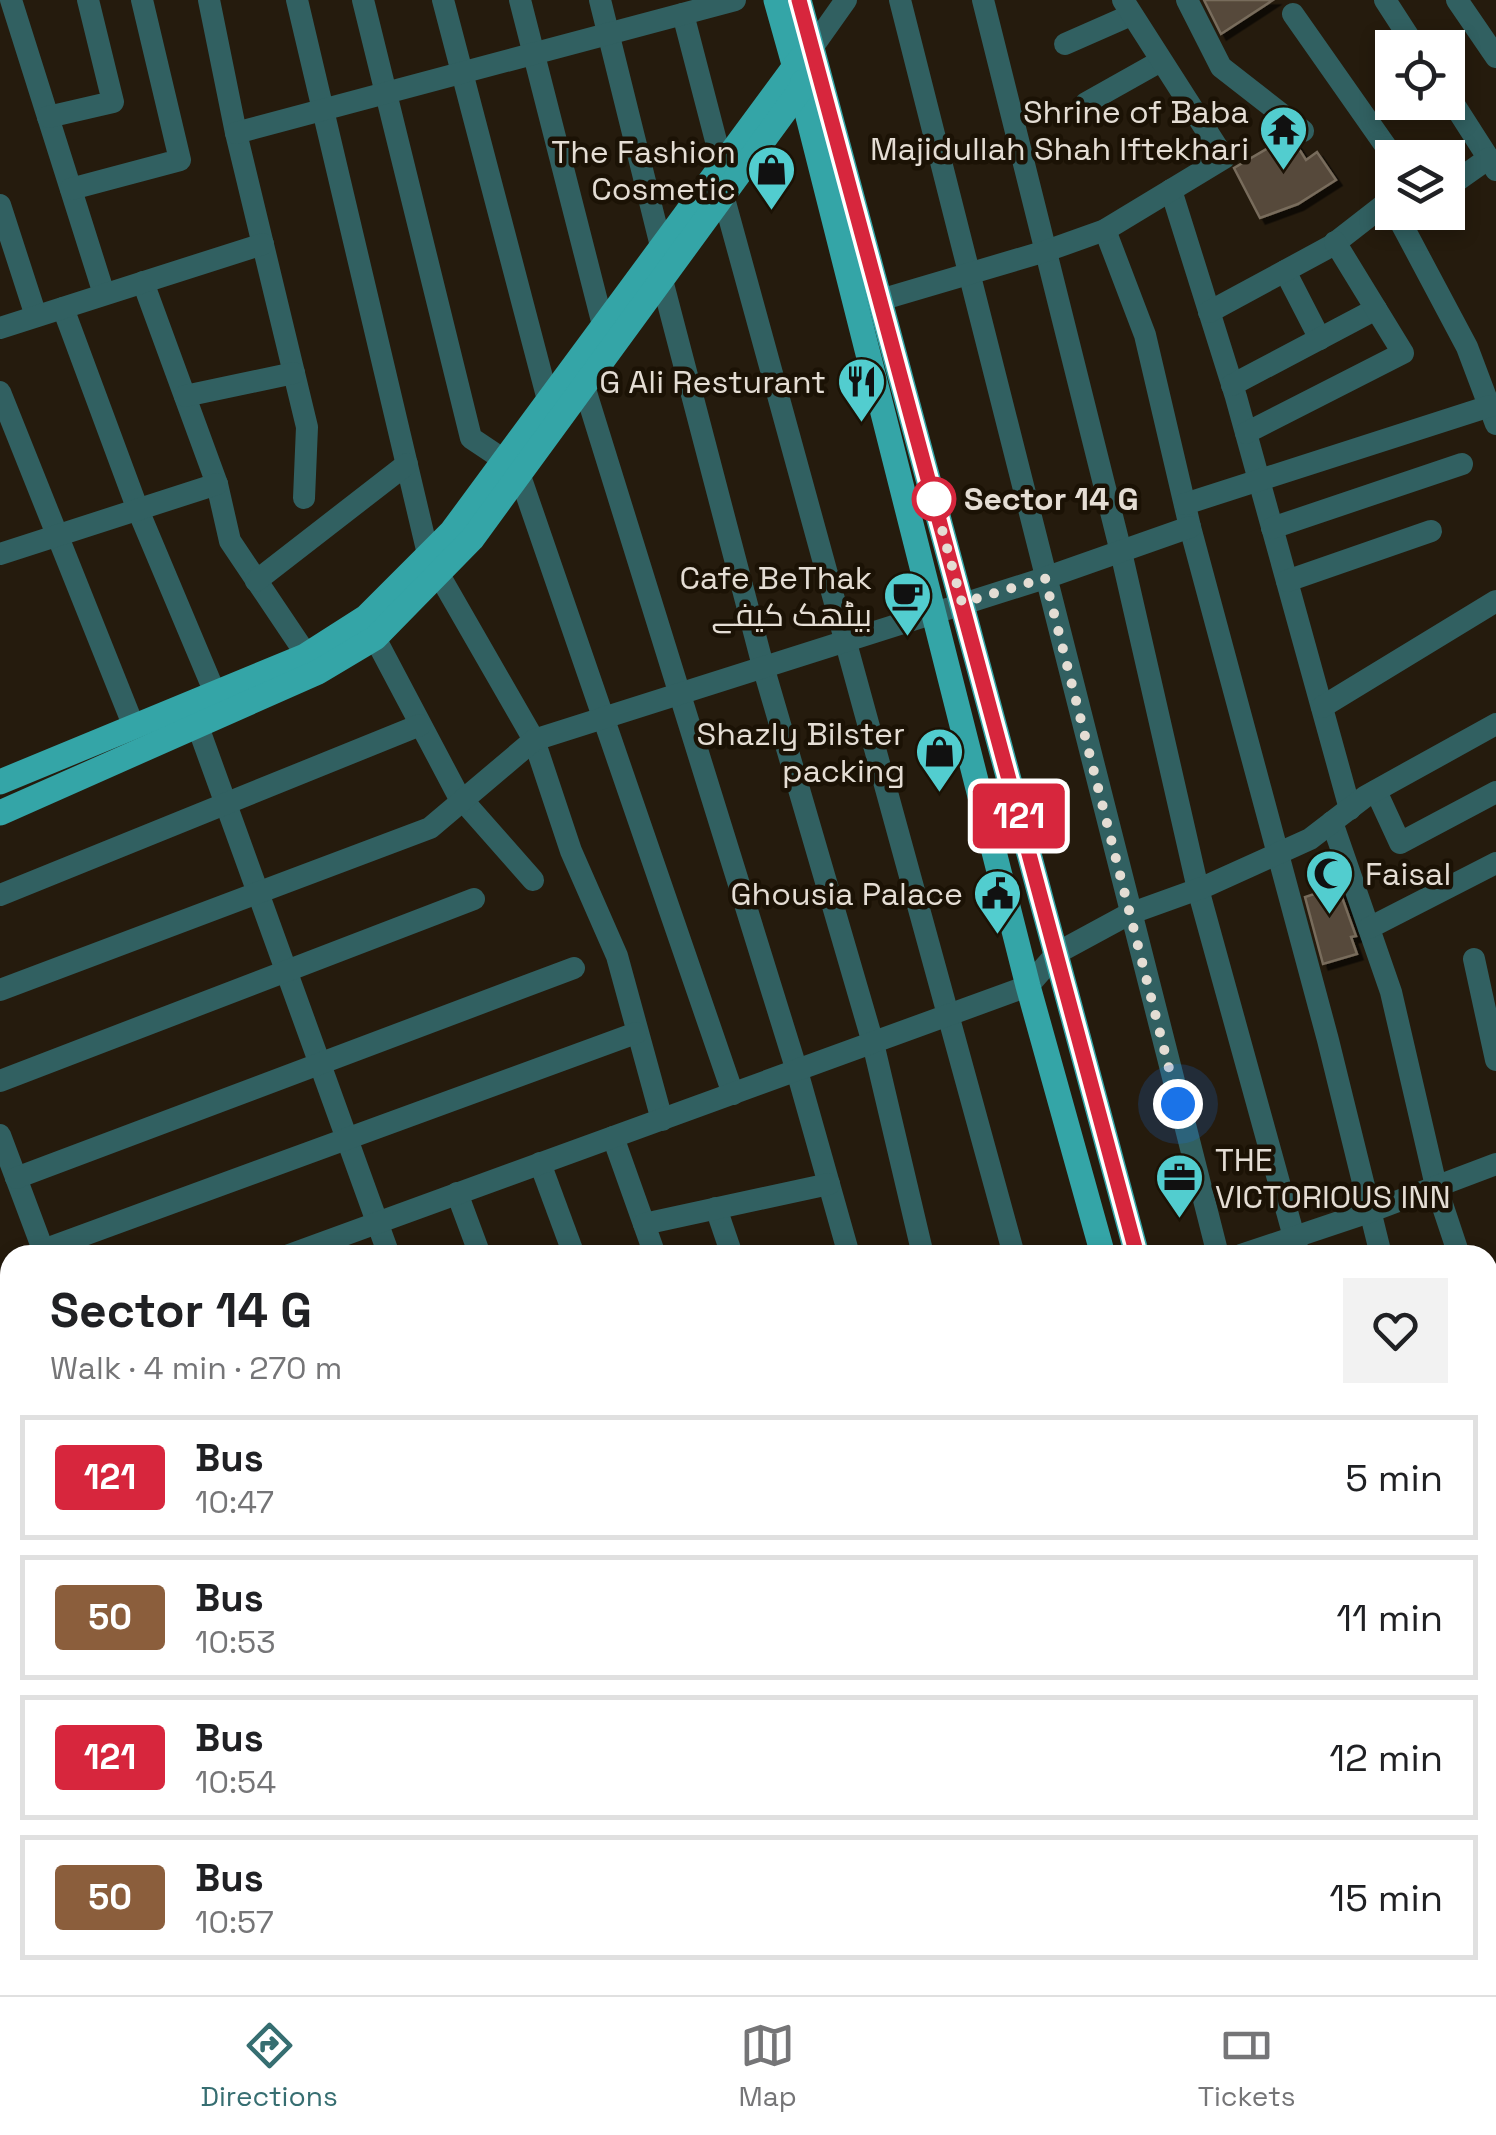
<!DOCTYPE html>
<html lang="en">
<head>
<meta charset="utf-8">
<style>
	:root { --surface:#fff; --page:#f2f2f2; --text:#202124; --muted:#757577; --line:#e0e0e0; --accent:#366e71 }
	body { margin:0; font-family:"Space Grotesk",Cairo,sans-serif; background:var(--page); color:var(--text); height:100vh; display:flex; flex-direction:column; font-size:38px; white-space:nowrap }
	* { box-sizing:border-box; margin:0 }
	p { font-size:32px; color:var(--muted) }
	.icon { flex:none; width:55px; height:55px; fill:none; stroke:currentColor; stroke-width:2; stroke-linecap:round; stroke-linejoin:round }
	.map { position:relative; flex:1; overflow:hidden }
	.drawer { position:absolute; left:0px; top:1245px; width:1498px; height:750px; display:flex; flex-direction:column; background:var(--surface); border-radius:30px 30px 0 0; box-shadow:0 5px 15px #0003 }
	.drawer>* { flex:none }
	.badge { padding:0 20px; border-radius:8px; font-size:35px; line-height:65px }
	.controls { position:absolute; left:1375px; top:30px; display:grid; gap:20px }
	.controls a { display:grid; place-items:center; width:90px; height:90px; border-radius:0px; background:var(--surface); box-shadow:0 5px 15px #0003; font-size:50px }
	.you { position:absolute; width:50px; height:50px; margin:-25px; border:8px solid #fff; border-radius:50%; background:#1a73e8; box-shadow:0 0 0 15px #1a73e833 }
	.map>.badge { position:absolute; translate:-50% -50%; box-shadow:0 0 0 5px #fff }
	.round { display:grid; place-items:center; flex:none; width:105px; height:105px; border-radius:0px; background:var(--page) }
	.overview { display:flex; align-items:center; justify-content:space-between; height:170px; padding:0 50px }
	h1 { font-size:48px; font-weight:700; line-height:75px }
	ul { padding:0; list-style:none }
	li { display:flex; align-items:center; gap:30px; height:125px; margin:0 20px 15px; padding:0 30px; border:5px solid var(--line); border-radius:0px }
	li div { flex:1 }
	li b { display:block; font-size:38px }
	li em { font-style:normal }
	li .badge { min-width:110px; font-weight:700; text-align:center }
	.menu { display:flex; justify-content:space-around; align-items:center; height:140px; border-top:2px solid var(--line); background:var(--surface); font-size:28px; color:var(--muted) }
	.menu a { display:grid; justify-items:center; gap:5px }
	.menu .on { color:var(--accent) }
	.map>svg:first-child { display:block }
</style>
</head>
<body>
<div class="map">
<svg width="1496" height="1995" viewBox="0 0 1496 1995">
	<defs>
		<filter id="shadow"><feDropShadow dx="5.5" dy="5.5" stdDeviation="0" flood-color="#0009"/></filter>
	</defs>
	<rect width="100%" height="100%" fill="#251b0d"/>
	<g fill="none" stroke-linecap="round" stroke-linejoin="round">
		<!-- river -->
		<g stroke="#010f0f" stroke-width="32">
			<path d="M 700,1985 L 704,1995"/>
			<path d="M 467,1995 L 476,1985"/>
		</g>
	</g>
	<!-- building -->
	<g fill="#564a3b" stroke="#786c5c" stroke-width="2.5" filter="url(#shadow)">
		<path d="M 1204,0 L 1273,0 L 1221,34 Z"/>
		<path d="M 1287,137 L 1296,144 L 1306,160 L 1317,152 L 1336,180 L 1298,204 L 1260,218 L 1234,168 Z"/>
		<path d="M 1338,886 L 1356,936 L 1351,937 L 1357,954 L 1323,964 L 1305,897 Z"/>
	</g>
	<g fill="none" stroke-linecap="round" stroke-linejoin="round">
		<!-- minor -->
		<g stroke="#316061" stroke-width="22">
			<path d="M 11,0 L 104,294"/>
			<path d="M 209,0 L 236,133 L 307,427 L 304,498"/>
			<path d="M 297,0 L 428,554"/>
			<path d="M 363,0 L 471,438 L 504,460"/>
			<path d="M 443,0 L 548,400"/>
			<path d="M 520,0 L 603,325"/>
			<path d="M 600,0 L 661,246 L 662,280 L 763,666 L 873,1043 L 923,1255"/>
			<path d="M 900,0 L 1218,1255"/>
			<path d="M 983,0 L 1121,552 L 1198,889 L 1299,1255"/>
			<path d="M 1187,0 L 1221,67 L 1303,131"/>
			<path d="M 1385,0 L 1416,48"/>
			<path d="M 1457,0 L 1496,57"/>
			<path d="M 683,14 L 722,164"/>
			<path d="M 1293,14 L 1394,158"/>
			<path d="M 1065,44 L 1131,15"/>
			<path d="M 812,48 L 846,0"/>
			<path d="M 1448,95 L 1496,170"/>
			<path d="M 1086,103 L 1159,62"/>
			<path d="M 48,117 L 113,102 L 88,0"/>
			<path d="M 236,133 L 735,0"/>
			<path d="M 1448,187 L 1489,158"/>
			<path d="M 71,189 L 180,160 L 142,0"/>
			<path d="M 1171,190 L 1236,397 L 1350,809"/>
			<path d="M 723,195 L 1014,1255"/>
			<path d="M 0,205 L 36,316"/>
			<path d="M 1400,221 L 1467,347 L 1496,424"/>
			<path d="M 1105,230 L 1145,335 L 1190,527 L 1328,1040 L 1381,1255"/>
			<path d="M 1285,271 L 1320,339"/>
			<path d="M 143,282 L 217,484 L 230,541 L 316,669"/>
			<path d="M 880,300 L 1046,251 L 1105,230 L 1224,158 L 1123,0"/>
			<path d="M 63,308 L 138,510 L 215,693"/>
			<path d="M 1209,312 L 1331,246 L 1385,204 L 1392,212"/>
			<path d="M 0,328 L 263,244"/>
			<path d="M 1232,385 L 1376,309"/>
			<path d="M 584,386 L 797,1071 L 849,1255"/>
			<path d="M 0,392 L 134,727"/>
			<path d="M 185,396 L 294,373"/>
			<path d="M 1246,433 L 1403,353 L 1335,242"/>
			<path d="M 519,473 L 733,1094"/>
			<path d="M 1185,504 L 1490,406"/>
			<path d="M 1272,528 L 1462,464"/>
			<path d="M 0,554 L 217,484"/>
			<path d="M 438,573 L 534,740 L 571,851 L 617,956 L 662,1120"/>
			<path d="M 256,581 L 407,464"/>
			<path d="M 1287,581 L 1431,531"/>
			<path d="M 375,638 L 458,795 L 533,880"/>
			<path d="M 1322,707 L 1496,601"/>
			<path d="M 197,724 L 389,1255"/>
			<path d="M 1376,791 L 1400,843 L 1496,792"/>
			<path d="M 1332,822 L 1391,992 L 1436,1186 L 1459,1255"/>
			<path d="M 0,895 L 420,725"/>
			<path d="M 1369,928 L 1496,863"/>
			<path d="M 1474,959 L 1496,1060"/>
			<path d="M 0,990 L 430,828 L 534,740 L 1045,578 L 1190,527"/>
			<path d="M 0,1081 L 474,899"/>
			<path d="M 0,1135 L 45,1255"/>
			<path d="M 613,1137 L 655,1255"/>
			<path d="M 540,1163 L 574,1255"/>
			<path d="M 16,1178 L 574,968"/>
			<path d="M 457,1193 L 480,1255"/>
			<path d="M 716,1208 L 732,1255"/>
			<path d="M 644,1224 L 829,1184"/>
			<path d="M 43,1250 L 636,1033"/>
			<path d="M 289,1255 L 1028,986 L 1057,953 L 1129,914 L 1204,887 L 1310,839 L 1366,796 L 1496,724"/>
			<path d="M 1241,1255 L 1369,1212 L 1496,1164"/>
			<path d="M 1488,1340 L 1496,1366"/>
			<path d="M 0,1410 L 10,1437"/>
			<path d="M 1488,1493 L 1496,1490"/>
			<path d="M 1488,1601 L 1496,1626"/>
			<path d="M 0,1614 L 10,1643"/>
			<path d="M 1488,1725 L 1496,1717"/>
			<path d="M 0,1746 L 10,1743"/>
			<path d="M 0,1850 L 10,1876"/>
			<path d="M 1488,1853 L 1496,1846"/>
			<path d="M 1488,1937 L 1496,1941"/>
			<path d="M 53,1985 L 56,1995"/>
			<path d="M 128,1985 L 132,1995"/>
			<path d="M 212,1985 L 215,1995"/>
			<path d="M 321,1985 L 325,1995"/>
			<path d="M 572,1985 L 573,1995"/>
			<path d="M 601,1985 L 601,1995"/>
			<path d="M 654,1985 L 656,1995"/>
			<path d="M 757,1985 L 761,1995"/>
			<path d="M 849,1985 L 853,1995"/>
			<path d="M 921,1985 L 925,1995"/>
			<path d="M 1033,1985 L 1036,1995"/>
			<path d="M 1081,1985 L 1084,1995"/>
			<path d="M 1125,1985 L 1128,1995"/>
			<path d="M 1174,1985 L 1178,1995"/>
			<path d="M 1254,1985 L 1257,1995"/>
			<path d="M 1424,1985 L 1443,1995"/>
		</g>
		<!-- major -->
		<g stroke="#34a5a7" stroke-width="25">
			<path d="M 776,0 L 801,89 L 1028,986 L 1103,1255"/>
			<path d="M 799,0 L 1137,1255"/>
			<path d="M 0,782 L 305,656 L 366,617 L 452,531 L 801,58"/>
			<path d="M 0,813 L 318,672 L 375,638 L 472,539 L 801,89 L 803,82"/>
			<path d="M 1312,1995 L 1316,1985"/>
			<path d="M 1351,1995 L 1354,1985"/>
		</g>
	</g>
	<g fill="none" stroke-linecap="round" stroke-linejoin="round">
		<defs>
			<path id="line" d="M 799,0 L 1137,1255"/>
		</defs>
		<!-- line casing -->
		<use href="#line" stroke="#fff" stroke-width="22"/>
		<!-- line -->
		<use href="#line" stroke="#d7263d" stroke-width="15"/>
		<!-- walk -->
		<path stroke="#e4ddd4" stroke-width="10" stroke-dasharray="0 18" d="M 934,499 L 931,489 L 962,603 L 1045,578 L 1178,1104"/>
	</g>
	<!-- icons -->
	<defs>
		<symbol id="temple-pin" viewBox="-11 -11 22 30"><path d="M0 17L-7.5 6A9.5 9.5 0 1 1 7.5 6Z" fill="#52cdcf" stroke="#1b1205"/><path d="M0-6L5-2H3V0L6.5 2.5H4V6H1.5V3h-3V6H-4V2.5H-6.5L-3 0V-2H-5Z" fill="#111"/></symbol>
		<symbol id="shop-pin" viewBox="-11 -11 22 30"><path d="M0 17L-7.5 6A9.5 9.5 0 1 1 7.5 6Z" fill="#52cdcf" stroke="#1b1205"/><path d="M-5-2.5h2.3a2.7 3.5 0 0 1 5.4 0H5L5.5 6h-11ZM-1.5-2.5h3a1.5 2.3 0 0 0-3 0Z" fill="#111"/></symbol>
		<symbol id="restaurant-pin" viewBox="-11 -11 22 30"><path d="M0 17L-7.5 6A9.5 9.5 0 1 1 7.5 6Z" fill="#52cdcf" stroke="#1b1205"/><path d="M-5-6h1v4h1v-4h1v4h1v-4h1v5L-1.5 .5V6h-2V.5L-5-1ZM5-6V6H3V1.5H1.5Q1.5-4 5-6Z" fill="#111"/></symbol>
		<symbol id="cafe-pin" viewBox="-11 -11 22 30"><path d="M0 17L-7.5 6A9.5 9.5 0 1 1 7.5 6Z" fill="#52cdcf" stroke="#1b1205"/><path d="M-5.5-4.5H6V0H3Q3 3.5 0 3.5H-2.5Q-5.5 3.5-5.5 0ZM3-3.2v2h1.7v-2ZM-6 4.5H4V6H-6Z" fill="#111"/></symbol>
		<symbol id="mosque-pin" viewBox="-11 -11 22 30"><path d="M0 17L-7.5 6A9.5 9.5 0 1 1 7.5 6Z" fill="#52cdcf" stroke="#1b1205"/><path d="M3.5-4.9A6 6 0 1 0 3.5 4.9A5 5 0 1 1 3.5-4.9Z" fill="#111"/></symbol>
		<symbol id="civic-pin" viewBox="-11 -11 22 30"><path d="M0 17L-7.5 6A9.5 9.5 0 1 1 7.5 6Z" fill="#52cdcf" stroke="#1b1205"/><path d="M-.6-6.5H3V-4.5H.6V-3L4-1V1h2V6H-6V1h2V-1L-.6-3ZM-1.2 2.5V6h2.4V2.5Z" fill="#111"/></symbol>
		<symbol id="office-pin" viewBox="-11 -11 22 30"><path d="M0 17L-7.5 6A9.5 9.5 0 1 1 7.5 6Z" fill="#52cdcf" stroke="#1b1205"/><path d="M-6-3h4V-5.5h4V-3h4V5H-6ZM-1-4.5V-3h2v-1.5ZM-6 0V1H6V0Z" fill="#111"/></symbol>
	</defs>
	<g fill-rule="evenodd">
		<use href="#temple-pin" x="1256" y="102" width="55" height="75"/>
		<use href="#shop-pin" x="744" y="142" width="55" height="75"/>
		<use href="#restaurant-pin" x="834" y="354" width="55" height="75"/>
		<use href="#cafe-pin" x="880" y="568" width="55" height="75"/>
		<use href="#shop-pin" x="912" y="724" width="55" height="75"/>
		<use href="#mosque-pin" x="1302" y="846" width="55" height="75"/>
		<use href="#civic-pin" x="970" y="866" width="55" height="75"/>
		<use href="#office-pin" x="1152" y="1150" width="55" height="75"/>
	</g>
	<!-- markers -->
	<circle fill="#fff" stroke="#d7263d" stroke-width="5" cx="934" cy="499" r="20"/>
	<g text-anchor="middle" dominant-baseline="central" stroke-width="9" stroke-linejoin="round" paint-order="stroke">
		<!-- poi labels -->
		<g font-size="32" fill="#e4ddd4" stroke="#1b1205" text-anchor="end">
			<text x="1249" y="112">Shrine of Baba<tspan x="1249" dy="37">Majidullah Shah Iftekhari</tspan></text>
			<text x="736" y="152">The Fashion<tspan x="736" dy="37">Cosmetic</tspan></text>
			<text x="826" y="382">G Ali Resturant</text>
			<text x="872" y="578">Cafe BeThak<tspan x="872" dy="37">بیٹھک کیفے</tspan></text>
			<text x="905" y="734">Shazly Bilster<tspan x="905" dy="37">packing</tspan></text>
			<text x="1365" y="874" text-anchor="start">Faisal</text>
			<text x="963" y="894">Ghousia Palace</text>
			<text x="1215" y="1160" text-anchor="start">THE<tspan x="1215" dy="37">VICTORIOUS INN</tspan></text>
		</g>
		<!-- stop labels -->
		<g font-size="32" font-weight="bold" fill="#e4ddd4" stroke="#1b1205" text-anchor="start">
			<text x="964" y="499">Sector 14 G</text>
		</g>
	</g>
</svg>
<div class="controls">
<a><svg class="icon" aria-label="locate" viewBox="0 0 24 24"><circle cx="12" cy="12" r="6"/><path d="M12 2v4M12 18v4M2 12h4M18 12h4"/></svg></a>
<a><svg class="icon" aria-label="layers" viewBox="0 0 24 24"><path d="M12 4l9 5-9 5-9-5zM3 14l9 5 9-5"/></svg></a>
</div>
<div class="you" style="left:1178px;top:1104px"></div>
<b class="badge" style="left:1019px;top:816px;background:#d7263d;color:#fff">121</b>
<section class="drawer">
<div class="overview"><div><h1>Sector 14 G</h1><p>Walk · 4 min · 270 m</p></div><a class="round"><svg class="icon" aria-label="heart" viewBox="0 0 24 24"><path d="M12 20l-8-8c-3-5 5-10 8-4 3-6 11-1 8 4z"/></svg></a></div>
<ul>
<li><span class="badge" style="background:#d7263d;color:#fff">121</span><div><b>Bus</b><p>10:47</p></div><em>5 min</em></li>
<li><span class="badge" style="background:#8b5e3c;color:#fff">50</span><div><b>Bus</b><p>10:53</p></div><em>11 min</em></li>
<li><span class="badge" style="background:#d7263d;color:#fff">121</span><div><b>Bus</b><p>10:54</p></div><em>12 min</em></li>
<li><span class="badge" style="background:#8b5e3c;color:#fff">50</span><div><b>Bus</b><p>10:57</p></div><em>15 min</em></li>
</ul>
</section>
</div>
<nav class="menu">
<a class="on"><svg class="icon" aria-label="directions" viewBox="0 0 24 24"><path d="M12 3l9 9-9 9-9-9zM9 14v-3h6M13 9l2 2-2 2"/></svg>Directions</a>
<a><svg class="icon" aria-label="map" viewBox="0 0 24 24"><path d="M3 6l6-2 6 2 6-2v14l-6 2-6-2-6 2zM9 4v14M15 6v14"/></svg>Map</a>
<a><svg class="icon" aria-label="tickets" viewBox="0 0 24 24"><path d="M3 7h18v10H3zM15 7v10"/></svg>Tickets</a>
</nav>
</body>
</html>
